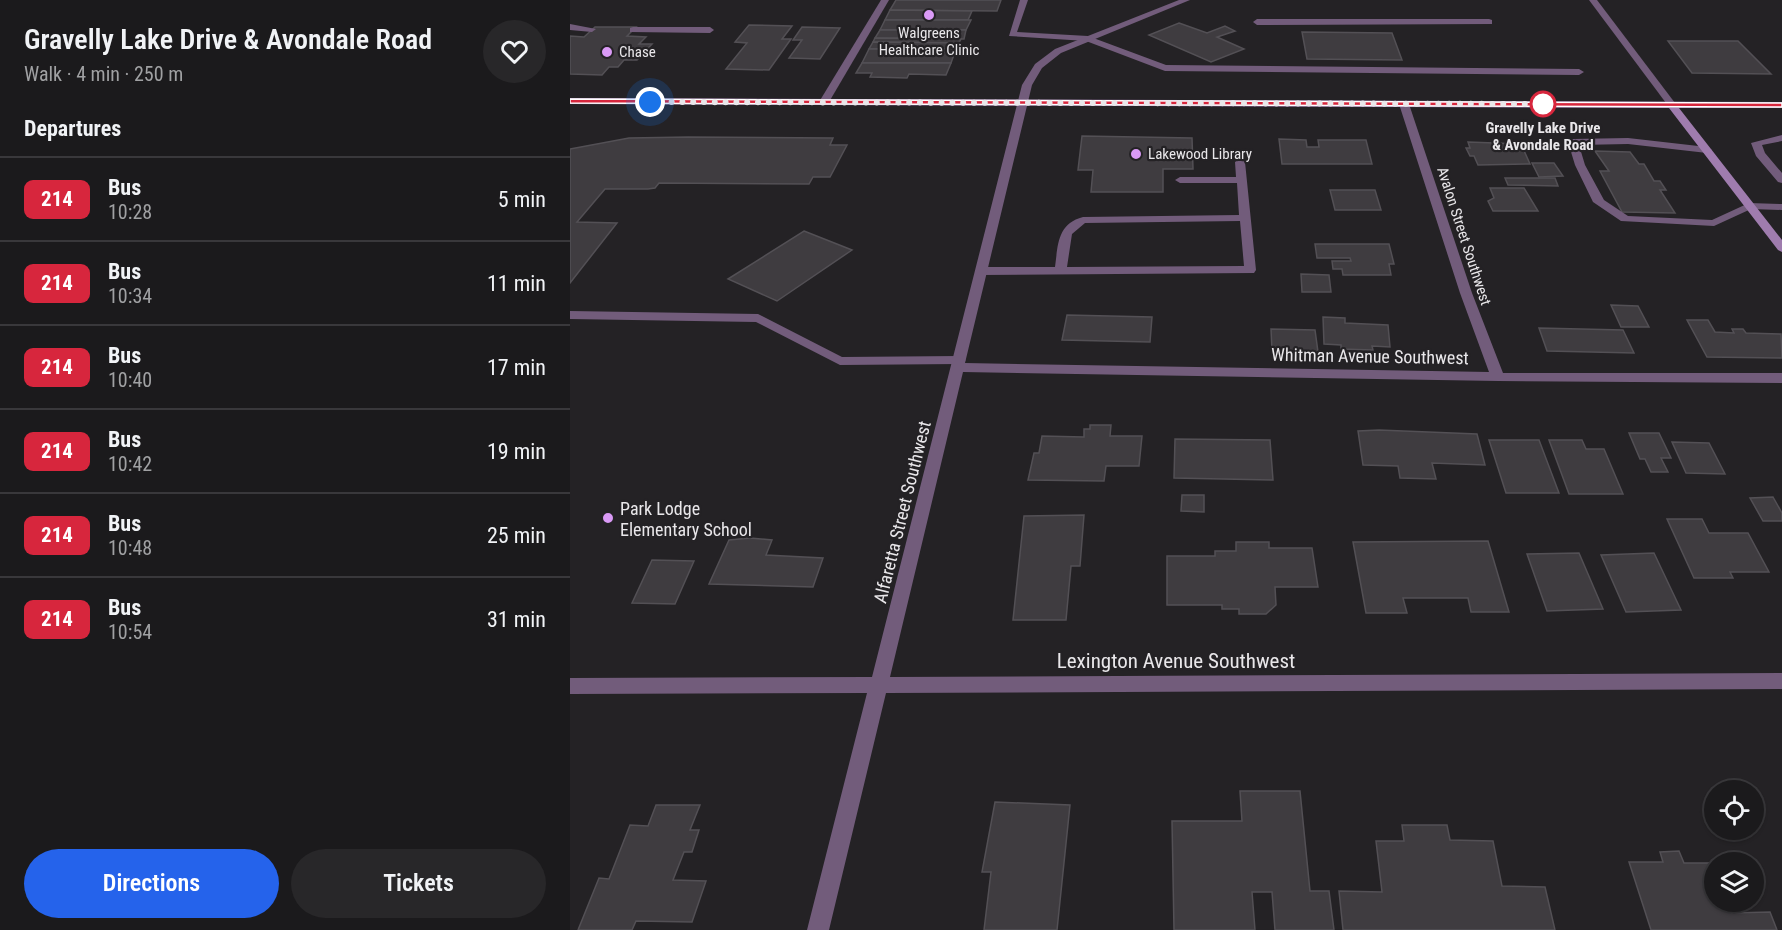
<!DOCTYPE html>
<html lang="en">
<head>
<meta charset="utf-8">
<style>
	:root { --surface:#1b1a1c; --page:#282729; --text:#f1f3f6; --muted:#a0a1a3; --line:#39383b; --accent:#2563eb }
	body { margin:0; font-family:"Roboto Condensed",sans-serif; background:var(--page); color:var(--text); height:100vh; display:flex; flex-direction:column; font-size:22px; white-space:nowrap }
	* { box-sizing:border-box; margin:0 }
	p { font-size:20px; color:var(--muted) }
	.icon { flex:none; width:33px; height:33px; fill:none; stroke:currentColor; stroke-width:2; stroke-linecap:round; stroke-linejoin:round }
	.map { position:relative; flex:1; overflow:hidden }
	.panel { display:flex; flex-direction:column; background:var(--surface); width:570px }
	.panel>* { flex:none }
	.badge { padding:0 12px; border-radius:9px; font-size:21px; line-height:39px }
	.fabs { position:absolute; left:1134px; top:780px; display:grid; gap:12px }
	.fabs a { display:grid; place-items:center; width:60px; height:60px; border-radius:50%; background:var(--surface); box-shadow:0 2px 4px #0004,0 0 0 2px var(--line); font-size:30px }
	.you { position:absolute; width:30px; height:30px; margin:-15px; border:4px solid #fff; border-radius:50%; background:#1a73e8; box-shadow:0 0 0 9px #1a73e833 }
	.map>.badge { position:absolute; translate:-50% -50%; box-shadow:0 0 0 3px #fff }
	h2 { padding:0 24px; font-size:22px; line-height:54px }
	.round { display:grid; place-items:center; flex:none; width:63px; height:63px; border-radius:32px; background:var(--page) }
	.head { display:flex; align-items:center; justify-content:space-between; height:102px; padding:0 24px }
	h1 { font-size:28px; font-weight:600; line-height:45px }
	.primary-button { display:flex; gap:12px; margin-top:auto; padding:12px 24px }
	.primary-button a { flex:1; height:69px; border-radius:36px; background:var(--accent); color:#fff; font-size:24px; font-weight:600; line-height:69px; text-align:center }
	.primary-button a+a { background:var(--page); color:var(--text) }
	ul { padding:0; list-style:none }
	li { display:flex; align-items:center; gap:18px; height:84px; padding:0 24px; border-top:2px solid var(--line) }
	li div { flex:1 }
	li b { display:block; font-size:22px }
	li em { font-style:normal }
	li .badge { min-width:66px; font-weight:700; text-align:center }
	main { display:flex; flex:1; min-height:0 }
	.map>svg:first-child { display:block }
</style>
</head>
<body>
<main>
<section class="panel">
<div class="head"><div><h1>Gravelly Lake Drive &amp; Avondale Road</h1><p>Walk · 4 min · 250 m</p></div><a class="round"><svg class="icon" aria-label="heart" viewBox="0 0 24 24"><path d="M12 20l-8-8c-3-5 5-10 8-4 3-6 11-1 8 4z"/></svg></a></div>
<h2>Departures</h2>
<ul>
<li><span class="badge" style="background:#d7263d;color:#fff">214</span><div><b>Bus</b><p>10:28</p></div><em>5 min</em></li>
<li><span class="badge" style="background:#d7263d;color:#fff">214</span><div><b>Bus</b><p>10:34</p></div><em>11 min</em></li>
<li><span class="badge" style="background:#d7263d;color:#fff">214</span><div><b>Bus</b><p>10:40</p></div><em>17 min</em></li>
<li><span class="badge" style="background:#d7263d;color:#fff">214</span><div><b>Bus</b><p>10:42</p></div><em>19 min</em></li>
<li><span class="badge" style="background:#d7263d;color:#fff">214</span><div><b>Bus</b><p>10:48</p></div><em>25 min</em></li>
<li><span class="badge" style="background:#d7263d;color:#fff">214</span><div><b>Bus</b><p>10:54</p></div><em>31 min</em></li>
</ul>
<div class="primary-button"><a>Directions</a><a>Tickets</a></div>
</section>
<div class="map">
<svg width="1212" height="930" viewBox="0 0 1212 930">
	<rect width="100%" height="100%" fill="#242225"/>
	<!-- building -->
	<g fill="#3f3c40" stroke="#535055" stroke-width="1.5">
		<path d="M 326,0 L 431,0 L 427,11 L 320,10 Z"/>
		<path d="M 320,10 L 402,11 L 398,20 L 315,20 Z"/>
		<path d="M 315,20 L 401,20 L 396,30 L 310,30 Z"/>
		<path d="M 609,23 L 637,33 L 655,26 L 665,31 L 647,37 L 674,49 L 641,62 L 579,35 Z"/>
		<path d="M 179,25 L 222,26 L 212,39 L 221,39 L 199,70 L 156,69 L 177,43 L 165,42 Z"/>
		<path d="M 25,27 L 66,27 L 57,36 L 76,37 L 69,44 L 82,44 L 67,60 L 54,60 L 48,67 L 39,67 L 32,75 L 0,74 L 0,36 L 14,37 Z"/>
		<path d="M 232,27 L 270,28 L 250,59 L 219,58 L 232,40 L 223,40 Z"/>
		<path d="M 310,30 L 396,30 L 394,39 L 305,38 Z"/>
		<path d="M 732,32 L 822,33 L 832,60 L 737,59 Z"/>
		<path d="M 305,38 L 391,39 L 389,43 L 303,42 Z"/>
		<path d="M 1098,41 L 1168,41 L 1201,74 L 1122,73 Z"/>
		<path d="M 303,42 L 389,43 L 386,49 L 299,49 Z"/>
		<path d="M 299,49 L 386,49 L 381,63 L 292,63 Z"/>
		<path d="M 292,63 L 381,63 L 376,75 L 339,74 L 337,78 L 300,77 L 302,73 L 286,73 Z"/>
		<path d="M 512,136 L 622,138 L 623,169 L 593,169 L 593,192 L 521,192 L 523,170 L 508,170 Z"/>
		<path d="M 118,137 L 263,138 L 260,145 L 277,145 L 260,177 L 243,177 L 239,184 L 89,183 L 85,188 L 78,189 L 35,189 L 7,222 L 47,223 L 0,283 L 0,149 L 59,138 Z"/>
		<path d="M 709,139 L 736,140 L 737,147 L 749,147 L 748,140 L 796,140 L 802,164 L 712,164 Z"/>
		<path d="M 898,142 L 951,144 L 960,164 L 908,165 L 904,156 L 900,156 L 896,148 L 900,148 Z"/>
		<path d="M 1025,151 L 1060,152 L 1069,164 L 1074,164 L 1084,181 L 1090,181 L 1096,190 L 1090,190 L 1105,213 L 1052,212 L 1030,171 L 1039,171 Z"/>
		<path d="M 962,163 L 984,163 L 993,176 L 969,177 Z"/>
		<path d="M 935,178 L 985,178 L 988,186 L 938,185 Z"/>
		<path d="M 920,188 L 954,188 L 968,211 L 923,211 L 918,201 L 924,198 Z"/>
		<path d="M 760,190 L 805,190 L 811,210 L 765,210 Z"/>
		<path d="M 234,231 L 282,250 L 207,301 L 158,279 Z"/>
		<path d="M 745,244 L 819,244 L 824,264 L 819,264 L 821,275 L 773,275 L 772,269 L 763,269 L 762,261 L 781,261 L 780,258 L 747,258 Z"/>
		<path d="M 731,274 L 759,275 L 761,292 L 732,292 Z"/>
		<path d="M 1041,305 L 1068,306 L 1079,327 L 1051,327 Z"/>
		<path d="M 497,315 L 582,317 L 580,342 L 492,340 Z"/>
		<path d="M 753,317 L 775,318 L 775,323 L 818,325 L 820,347 L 802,346 L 803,350 L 771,349 L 771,345 L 754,344 Z"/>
		<path d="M 1117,320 L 1138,320 L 1145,332 L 1164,333 L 1162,329 L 1173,329 L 1176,333 L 1211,334 L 1212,358 L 1137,357 Z"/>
		<path d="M 969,328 L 1053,330 L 1064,353 L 977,351 Z"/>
		<path d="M 701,329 L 745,330 L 748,352 L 702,351 Z"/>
		<path d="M 520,425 L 541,425 L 540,436 L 572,436 L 569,466 L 536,466 L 534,481 L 458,480 L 464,453 L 469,453 L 472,436 L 514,437 L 514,429 L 520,429 Z"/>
		<path d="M 809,430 L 907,434 L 915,465 L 862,463 L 866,479 L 830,478 L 828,466 L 793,465 L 788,431 Z"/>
		<path d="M 1059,433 L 1089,433 L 1101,458 L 1091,458 L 1098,472 L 1081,472 L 1075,459 L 1070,459 Z"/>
		<path d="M 605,439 L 700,440 L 703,480 L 604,478 Z"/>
		<path d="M 919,440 L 969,440 L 989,493 L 936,493 Z"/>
		<path d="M 979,440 L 1012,440 L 1016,449 L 1034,449 L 1053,494 L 999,494 Z"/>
		<path d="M 1102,442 L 1139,443 L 1155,474 L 1116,473 Z"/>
		<path d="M 612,495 L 634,495 L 634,512 L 611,511 Z"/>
		<path d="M 1203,497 L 1212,513 L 1212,521 L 1193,521 L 1180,498 Z"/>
		<path d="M 514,515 L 510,566 L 501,566 L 496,620 L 443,620 L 454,516 Z"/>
		<path d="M 1097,519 L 1132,519 L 1139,533 L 1178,533 L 1199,572 L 1160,572 L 1163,578 L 1124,578 Z"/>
		<path d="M 180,538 L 202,540 L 196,555 L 253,558 L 243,587 L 139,584 L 159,540 Z"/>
		<path d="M 918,541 L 939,612 L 901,612 L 898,598 L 833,598 L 837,613 L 796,613 L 783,542 Z"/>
		<path d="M 666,542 L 699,542 L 699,548 L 742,548 L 748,587 L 705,587 L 706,605 L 696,614 L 669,614 L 669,609 L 652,609 L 652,605 L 597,605 L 597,556 L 645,556 L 645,551 L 666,551 Z"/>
		<path d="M 1009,553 L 1033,609 L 977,611 L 957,554 Z"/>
		<path d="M 1084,553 L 1111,610 L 1056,612 L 1031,555 Z"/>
		<path d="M 82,560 L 124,561 L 105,604 L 62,603 Z"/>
		<path d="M 670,791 L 730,791 L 740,891 L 759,891 L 764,930 L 705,930 L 702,892 L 682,892 L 685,930 L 604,930 L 602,821 L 672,821 Z"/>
		<path d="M 425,802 L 500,805 L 487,930 L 414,930 L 421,872 L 412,872 Z"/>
		<path d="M 86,805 L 130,805 L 120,830 L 129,830 L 122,852 L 114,852 L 103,880 L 136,881 L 122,922 L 66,921 L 62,930 L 8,930 L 29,878 L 39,879 L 60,825 L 78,826 Z"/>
		<path d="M 832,825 L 877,825 L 880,840 L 923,841 L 932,886 L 975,887 L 985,930 L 773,930 L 769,891 L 812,892 L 806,841 L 834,841 Z"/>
		<path d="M 1109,851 L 1114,863 L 1143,863 L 1144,902 L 1158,902 L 1162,913 L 1200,912 L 1207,930 L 1081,930 L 1059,862 L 1093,862 L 1090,852 Z"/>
	</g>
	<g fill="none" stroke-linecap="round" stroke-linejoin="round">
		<!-- lane -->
		<g fill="#725c7b" fill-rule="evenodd">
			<path d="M 311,0 L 319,0 L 259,102 L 251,104 L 249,102 Z"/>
			<path d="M 450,0 L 458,0 L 447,32 L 518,36 L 596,65 L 1009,69 L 1014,72 L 1009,75 L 595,71 L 516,41 L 439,36 Z"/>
			<path d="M 919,19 L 922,20 L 922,24 L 687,25 L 683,22 L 687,19 Z"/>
			<path d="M 0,24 L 26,29 L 22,32 L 0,30 Z"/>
			<path d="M 63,27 L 140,27 L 144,30 L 140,33 L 60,32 L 60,28 Z"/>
			<path d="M 1212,135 L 1212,141 L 1192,145 L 1195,153 L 1212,173 L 1212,183 L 1208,182 L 1186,156 L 1181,143 Z"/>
			<path d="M 1058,138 L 1137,147 L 1142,150 L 1137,153 L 1058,144 L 1009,145 L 1015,165 L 1034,200 L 1058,216 L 1142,220 L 1179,203 L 1212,204 L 1212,210 L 1181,209 L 1144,226 L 1051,221 L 1023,202 L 1005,165 L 998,142 L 1003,139 Z"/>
			<path d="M 670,159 L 675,162 L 686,270 L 684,273 L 411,275 L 405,271 L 411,267 L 485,267 C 488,245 487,224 513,217 L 669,215 L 667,183 L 610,183 L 605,180 L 610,177 L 666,177 L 665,162 ZM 670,221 L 674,266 L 497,267 L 502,234 L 515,223 Z"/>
			<path d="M 0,311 L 188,314 L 272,357 L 389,356 L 396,360 L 389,364 L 270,365 L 186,322 L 0,319 Z"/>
		</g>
		<!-- street -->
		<g fill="#725c7b" fill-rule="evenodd">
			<path d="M 609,0 L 620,0 L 491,53 L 472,68 L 462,85 L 395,363 L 919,372 L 890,293 L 829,104 L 834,101 L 839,104 L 902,293 L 933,373 L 1212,373 L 1212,383 L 928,381 L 393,372 L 320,677 L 1212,673 L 1212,689 L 316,693 L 259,930 L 237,930 L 297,693 L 0,694 L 0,678 L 302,677 L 452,85 L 465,64 L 485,49 Z"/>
			<path d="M 1019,0 L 1027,0 L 1105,103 L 1105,107 L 1099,107 Z"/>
		</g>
		<!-- secondary -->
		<path fill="#9f7cae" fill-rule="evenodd" d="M 0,98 L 1212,102 L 1212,108 L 1109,108 L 1212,240 L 1212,252 L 1208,250 L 1099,108 L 0,104 Z"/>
	</g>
	<!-- line -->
	<path fill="#d7263d" stroke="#fff" stroke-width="1.5" d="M 0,99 L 1212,103 L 1212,107 L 0,103 Z"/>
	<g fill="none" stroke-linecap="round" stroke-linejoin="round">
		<!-- walk -->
		<path stroke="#e9e7ea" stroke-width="6" stroke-dasharray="0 10.8" d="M 80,102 L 973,104"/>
	</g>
	<!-- markers -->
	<g fill="#da9af6" stroke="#242225" stroke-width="2">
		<circle cx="359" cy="15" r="6"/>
		<circle cx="37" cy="52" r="6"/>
		<circle cx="566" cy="154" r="6"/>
		<circle cx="38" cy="518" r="6"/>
	</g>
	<circle fill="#fff" stroke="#d7263d" stroke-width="3" cx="973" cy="104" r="12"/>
	<g text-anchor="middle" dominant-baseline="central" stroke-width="4.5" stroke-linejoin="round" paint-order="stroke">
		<!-- far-poi labels -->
		<g font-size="15" fill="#e9e7ea" stroke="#242225" text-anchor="start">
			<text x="359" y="33" text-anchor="middle">Walgreens<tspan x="359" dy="17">Healthcare Clinic</tspan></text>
			<text x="49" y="52">Chase</text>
			<text x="578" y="154">Lakewood Library</text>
		</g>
		<!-- far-stop labels -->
		<g font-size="15" font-weight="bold" fill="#e9e7ea" stroke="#242225">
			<text x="973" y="128">Gravelly Lake Drive<tspan x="973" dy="17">&amp; Avondale Road</tspan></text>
		</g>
		<!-- far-street labels -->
		<g font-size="15" fill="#e9e7ea" stroke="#242225">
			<text transform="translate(894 236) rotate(72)">Avalon Street Southwest</text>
		</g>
		<!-- street labels -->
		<g font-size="18" fill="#e9e7ea" stroke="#242225">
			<text transform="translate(800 356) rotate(1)">Whitman Avenue Southwest</text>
			<text transform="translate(332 512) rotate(-76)">Alfaretta Street Southwest</text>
		</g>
		<!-- poi labels -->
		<g font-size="18" fill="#e9e7ea" stroke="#242225" text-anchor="start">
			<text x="50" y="508">Park Lodge<tspan x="50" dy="21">Elementary School</tspan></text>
		</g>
		<!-- near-street labels -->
		<g font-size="21" fill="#e9e7ea" stroke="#242225">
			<text x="606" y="661">Lexington Avenue Southwest</text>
		</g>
	</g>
</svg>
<div class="fabs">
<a><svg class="icon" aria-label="locate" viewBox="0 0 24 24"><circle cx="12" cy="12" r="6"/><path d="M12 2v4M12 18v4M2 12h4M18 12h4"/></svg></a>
<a><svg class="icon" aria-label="layers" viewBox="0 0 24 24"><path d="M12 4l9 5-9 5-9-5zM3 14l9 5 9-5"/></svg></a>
</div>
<div class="you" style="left:80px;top:102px"></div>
</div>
</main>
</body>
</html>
